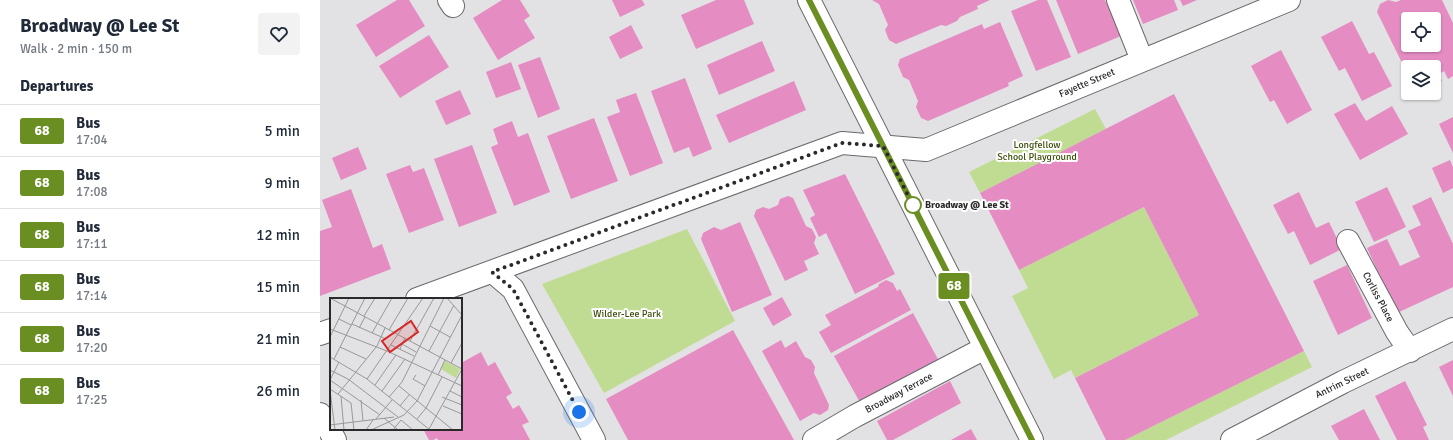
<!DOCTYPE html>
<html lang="en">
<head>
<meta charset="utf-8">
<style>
	:root { --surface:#fff; --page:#f2f2f3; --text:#1f2937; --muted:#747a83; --line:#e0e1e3 }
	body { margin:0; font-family:Signika,sans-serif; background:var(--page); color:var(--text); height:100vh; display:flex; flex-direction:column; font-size:15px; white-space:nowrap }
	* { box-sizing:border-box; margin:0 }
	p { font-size:13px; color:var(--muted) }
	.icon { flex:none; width:22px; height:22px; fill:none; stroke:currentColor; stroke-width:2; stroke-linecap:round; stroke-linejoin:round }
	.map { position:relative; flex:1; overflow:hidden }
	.panel { display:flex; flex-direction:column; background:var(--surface); width:320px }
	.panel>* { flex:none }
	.badge { padding:0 8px; border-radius:3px; font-size:14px; line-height:26px }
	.tools { position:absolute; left:1081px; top:12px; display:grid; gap:8px }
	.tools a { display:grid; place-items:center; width:40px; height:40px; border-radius:4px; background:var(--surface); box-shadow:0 1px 3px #0004; font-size:20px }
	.you { position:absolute; width:20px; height:20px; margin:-10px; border:3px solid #fff; border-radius:50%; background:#1a73e8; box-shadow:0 0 0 6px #1a73e833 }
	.map>.badge { position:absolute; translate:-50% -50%; box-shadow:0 0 0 2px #fff }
	h2 { padding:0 20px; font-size:15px; line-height:36px }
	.round { display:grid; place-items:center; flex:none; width:42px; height:42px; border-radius:4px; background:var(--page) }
	.headline { display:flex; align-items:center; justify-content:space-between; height:68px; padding:0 20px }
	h1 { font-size:19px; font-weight:700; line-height:30px }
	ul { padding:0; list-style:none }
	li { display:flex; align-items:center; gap:12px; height:52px; padding:0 20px; border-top:1px solid var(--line) }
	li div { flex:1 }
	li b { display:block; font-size:15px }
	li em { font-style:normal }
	li .badge { min-width:44px; font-weight:700; text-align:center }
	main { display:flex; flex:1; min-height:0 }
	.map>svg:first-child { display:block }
</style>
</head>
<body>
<main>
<section class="panel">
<div class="headline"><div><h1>Broadway @ Lee St</h1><p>Walk · 2 min · 150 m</p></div><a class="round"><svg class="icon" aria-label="heart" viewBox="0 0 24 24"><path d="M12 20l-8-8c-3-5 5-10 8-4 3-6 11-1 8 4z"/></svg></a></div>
<h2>Departures</h2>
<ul>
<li><span class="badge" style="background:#6b8e23;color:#fff">68</span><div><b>Bus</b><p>17:04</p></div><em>5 min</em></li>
<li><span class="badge" style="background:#6b8e23;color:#fff">68</span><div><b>Bus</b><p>17:08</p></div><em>9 min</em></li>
<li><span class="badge" style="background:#6b8e23;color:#fff">68</span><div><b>Bus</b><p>17:11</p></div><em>12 min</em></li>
<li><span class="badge" style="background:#6b8e23;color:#fff">68</span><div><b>Bus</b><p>17:14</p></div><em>15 min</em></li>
<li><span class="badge" style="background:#6b8e23;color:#fff">68</span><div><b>Bus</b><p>17:20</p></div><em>21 min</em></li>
<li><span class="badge" style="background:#6b8e23;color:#fff">68</span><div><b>Bus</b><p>17:25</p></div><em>26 min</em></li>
</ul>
</section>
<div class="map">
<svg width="1133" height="440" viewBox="0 0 1133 440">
	<rect width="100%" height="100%" fill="#e2e2e4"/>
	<!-- green -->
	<g fill="#c0dc92">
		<path d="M 775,109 L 786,129 L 660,193 L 649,172 Z"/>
		<path d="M 824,207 L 879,315 L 755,378 L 751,370 L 734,379 L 692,296 L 708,288 L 699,270 Z"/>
		<path d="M 367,229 L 415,321 L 284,393 L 222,284 Z"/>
		<path d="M 984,351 L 992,367 L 846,440 L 805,440 Z"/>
	</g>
	<!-- building -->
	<g fill="#e58cc2" fill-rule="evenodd">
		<path d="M 77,0 L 89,0 L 105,26 L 56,57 L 36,25 Z"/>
		<path d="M 182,0 L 200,0 L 210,16 L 204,20 L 215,38 L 178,60 L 153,18 Z"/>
		<path d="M 292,0 L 322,0 L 325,5 L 300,17 Z"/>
		<path d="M 396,0 L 424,0 L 434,24 L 376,49 L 361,15 Z"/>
		<path d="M 552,0 L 670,0 L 657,6 L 658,9 L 640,17 L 637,21 L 626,26 L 621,25 L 576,44 L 569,40 L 565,30 L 568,25 L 559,4 Z"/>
		<path d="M 718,0 L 727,0 L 751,57 L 716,71 L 691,11 Z"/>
		<path d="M 736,0 L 785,0 L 801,36 L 758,54 Z"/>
		<path d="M 813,0 L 854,0 L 858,10 L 823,24 Z"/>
		<path d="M 860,0 L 877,0 L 863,6 Z"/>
		<path d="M 1068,0 L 1076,2 L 1081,0 L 1122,0 L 1133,23 L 1133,76 L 1128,79 L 1124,71 L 1119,74 L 1122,81 L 1114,85 L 1114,67 L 1088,67 L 1088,82 L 1086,81 L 1082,74 L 1084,67 L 1057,12 L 1060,4 ZM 1088,19 L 1114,19 L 1114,45 L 1088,45 Z"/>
		<path d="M 1032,21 L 1049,54 L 1054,52 L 1072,86 L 1042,101 L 1025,68 L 1019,71 L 1001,37 Z"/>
		<path d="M 680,22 L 703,76 L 688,83 L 689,86 L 608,121 L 601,118 L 596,107 L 598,101 L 589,80 L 583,77 L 578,65 L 580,59 L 662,24 L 664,29 Z"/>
		<path d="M 311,25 L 323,48 L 300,59 L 289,37 Z"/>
		<path d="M 109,35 L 129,67 L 80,98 L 59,66 Z"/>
		<path d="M 442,41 L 455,71 L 399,95 L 387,65 Z"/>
		<path d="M 961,50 L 992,110 L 967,124 L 954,100 L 950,102 L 931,66 Z"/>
		<path d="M 220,57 L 240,109 L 218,118 L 198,65 Z"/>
		<path d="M 191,62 L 201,89 L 176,98 L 166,72 Z"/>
		<path d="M 365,78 L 392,149 L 373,157 L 369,147 L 354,153 L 331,91 Z"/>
		<path d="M 474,81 L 486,110 L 409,143 L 396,115 Z"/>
		<path d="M 140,90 L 151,114 L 126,125 L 115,101 Z"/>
		<path d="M 316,93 L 343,163 L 310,176 L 287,117 L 300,112 L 296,100 Z"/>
		<path d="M 854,94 L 984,351 L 805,440 L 786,440 L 755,378 L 879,315 L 824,207 L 699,270 L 660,193 Z"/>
		<path d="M 1035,103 L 1046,121 L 1072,106 L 1088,134 L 1040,160 L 1014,114 Z"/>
		<path d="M 1133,117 L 1133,153 L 1119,124 Z"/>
		<path d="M 274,118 L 298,181 L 251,199 L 227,136 Z"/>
		<path d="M 192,121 L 198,137 L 208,133 L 230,192 L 194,206 L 171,147 L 178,144 L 173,129 Z"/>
		<path d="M 152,145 L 177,213 L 139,227 L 114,159 Z"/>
		<path d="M 38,147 L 47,169 L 21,180 L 12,158 Z"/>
		<path d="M 1130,160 L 1133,167 L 1133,188 L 1123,193 L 1112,168 Z"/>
		<path d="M 90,165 L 93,172 L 104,168 L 124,220 L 89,233 L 66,174 Z"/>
		<path d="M 525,174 L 575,274 L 535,294 L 506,233 L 499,237 L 490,218 L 495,215 L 483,190 Z"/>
		<path d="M 1067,187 L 1086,227 L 1054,242 L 1035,202 Z"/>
		<path d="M 31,189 L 53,248 L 62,244 L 71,269 L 0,296 L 0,231 L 12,227 L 2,200 Z"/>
		<path d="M 979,192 L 996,228 L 1009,222 L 1022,249 L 990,265 L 974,231 L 968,234 L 953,205 Z"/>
		<path d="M 468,196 L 473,198 L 486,226 L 492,229 L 496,237 L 494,243 L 499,254 L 484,261 L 488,270 L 465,281 L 434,216 L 436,210 L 443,207 L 449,209 L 458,205 L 460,199 Z"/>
		<path d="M 1111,197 L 1133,244 L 1133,287 L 1077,313 L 1047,248 L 1067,239 L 1080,266 L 1100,257 L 1088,231 L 1101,225 L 1092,206 Z"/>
		<path d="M 420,222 L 452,295 L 412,312 L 381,239 L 383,233 L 394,227 L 401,230 Z"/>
		<path d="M 1027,265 L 1052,318 L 1018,335 L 993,281 Z"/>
		<path d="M 566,280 L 573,283 L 577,291 L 580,289 L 591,310 L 511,353 L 499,332 L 511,325 L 505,315 L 558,287 L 559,284 Z"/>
		<path d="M 462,297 L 472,315 L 453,326 L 443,308 Z"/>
		<path d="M 593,313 L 620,363 L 542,406 L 514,356 Z"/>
		<path d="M 413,330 L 474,440 L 308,440 L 286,399 Z"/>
		<path d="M 461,340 L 465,348 L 476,341 L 485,357 L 491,360 L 495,367 L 494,373 L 509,405 L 508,410 L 500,415 L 494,413 L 480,421 L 442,351 Z"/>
		<path d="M 161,352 L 168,366 L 175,362 L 192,393 L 186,397 L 193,409 L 199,405 L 209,422 L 202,425 L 210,440 L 118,440 L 117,438 L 113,440 L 109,440 L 103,429 L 141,429 L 141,363 Z"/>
		<path d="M 1133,360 L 1133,396 L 1119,367 Z"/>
		<path d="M 630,381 L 641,403 L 573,440 L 567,440 L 557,421 Z"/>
		<path d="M 1085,381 L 1107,425 L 1103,427 L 1109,440 L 1077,440 L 1055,396 Z"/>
		<path d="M 1044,409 L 1060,440 L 1019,440 L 1011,426 Z"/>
		<path d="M 651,429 L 657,440 L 631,440 Z"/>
	</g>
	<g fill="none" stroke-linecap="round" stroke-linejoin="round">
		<defs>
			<g id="minor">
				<path d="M 129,0 L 133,6"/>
				<path d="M 798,0 L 822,60"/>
				<path d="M 1028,241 L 1077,332 L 1090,351"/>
				<path d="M 173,272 L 193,289 L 274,440"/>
				<path d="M 97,299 L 522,143 L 606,150 L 969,0"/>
				<path d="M 0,334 L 11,330"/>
				<path d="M 0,414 L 15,440"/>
				<path d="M 494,440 L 535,416 L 665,348"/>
				<path d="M 912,440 L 1023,382 L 1133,329"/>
			</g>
			<path id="major" d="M 489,0 L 712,440"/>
		</defs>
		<!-- minor casing -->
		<use href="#minor" stroke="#6a6a6c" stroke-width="24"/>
		<!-- major casing -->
		<use href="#major" stroke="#6a6a6c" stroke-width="24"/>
		<!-- minor -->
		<use href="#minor" stroke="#fff" stroke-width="22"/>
		<!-- major -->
		<use href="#major" stroke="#fff" stroke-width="22"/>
	</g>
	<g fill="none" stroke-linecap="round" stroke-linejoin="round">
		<defs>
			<path id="line" d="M 489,0 L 712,440"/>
		</defs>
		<!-- line casing -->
		<use href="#line" stroke="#fff" stroke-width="9"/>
		<!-- line -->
		<use href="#line" stroke="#6b8e23" stroke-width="6"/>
		<!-- walk -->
		<path stroke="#2a2a2b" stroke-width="4" stroke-dasharray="0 7.2" d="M 259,412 L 193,289 L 172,272 L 522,143 L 563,146 L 596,211 L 593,205"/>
	</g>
	<!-- markers -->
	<circle fill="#fff" stroke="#6b8e23" stroke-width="2" cx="593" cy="205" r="8"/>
	<g text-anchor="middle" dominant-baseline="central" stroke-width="4" stroke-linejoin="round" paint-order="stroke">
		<!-- street labels -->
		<g font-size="10" fill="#2a2a2b" stroke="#fff">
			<text transform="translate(767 83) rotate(-23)">Fayette Street</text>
			<text transform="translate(1058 297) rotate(62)">Corliss Place</text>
			<text transform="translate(1022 383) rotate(-26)">Antrim Street</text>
			<text transform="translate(579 393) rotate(-28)">Broadway Terrace</text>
		</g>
		<!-- park labels -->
		<g font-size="10" fill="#3b4f0a" stroke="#fff">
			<text x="717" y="145">Longfellow<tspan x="717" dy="12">School Playground</tspan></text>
			<text x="307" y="314">Wilder-Lee Park</text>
		</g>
		<!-- stop labels -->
		<g font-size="10" font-weight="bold" fill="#2a2a2b" stroke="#fff" text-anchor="start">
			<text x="605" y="205">Broadway @ Lee St</text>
		</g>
	</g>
	<!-- overview -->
	<g transform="translate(10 298)">
		<rect width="132" height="132" fill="#e2e2e4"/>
		<path d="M 115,63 L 130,71 L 126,80 L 111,71 Z" fill="#c0dc92"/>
		<path fill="none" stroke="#98989a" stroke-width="1" d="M 0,0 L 132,71M 117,0 L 132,17M 34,18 L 45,0M 9,21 L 21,27M 22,26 L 56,41M 100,28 L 120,39M 29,30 L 35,19M 0,31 L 57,53 L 132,88M 59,32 L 78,0M 42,35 L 62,0M 0,39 L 19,0M 80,43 L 104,0M 72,46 L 86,54M 61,47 L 84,58M 10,49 L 36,61M 70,51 L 75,40M 99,53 L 124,7M 0,59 L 37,81 L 100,132M 4,61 L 35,0M 121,65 L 132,45M 0,72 L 18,81 L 68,119M 86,77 L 83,81 L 95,88M 108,77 L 115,62M 37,81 L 93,0M 0,82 L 50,117M 0,82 L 9,64M 45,87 L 66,57M 69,88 L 123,132M 0,91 L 21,105 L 24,132M 0,92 L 5,132M 52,93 L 75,61M 120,93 L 132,99M 8,96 L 47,48 L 55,30M 11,98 L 14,132M 59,99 L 72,84 L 114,0M 112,99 L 132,107M 31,102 L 33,123M 70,108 L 79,97M 113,108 L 132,116M 54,120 L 68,132M 46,121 L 62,102M 87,121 L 96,110 L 112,79M 0,127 L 64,119M 99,131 L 132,71M 36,132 L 43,122M 41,132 L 74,117 L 87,103 L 132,17M 63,132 L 71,122 L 83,132"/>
		<path fill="#d62828" fill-opacity="0.15" stroke="#d62828" stroke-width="2" d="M 81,23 L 88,34 L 60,54 L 52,43 Z"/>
		<rect width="132" height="132" fill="none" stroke="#2a2a2b" stroke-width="2"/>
	</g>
</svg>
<div class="tools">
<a><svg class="icon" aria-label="locate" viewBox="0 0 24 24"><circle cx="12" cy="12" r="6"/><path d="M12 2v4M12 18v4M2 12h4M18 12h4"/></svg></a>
<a><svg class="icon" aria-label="layers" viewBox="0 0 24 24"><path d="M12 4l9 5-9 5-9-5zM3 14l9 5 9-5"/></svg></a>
</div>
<div class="you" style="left:259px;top:412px"></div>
<b class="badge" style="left:634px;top:286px;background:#6b8e23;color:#fff">68</b>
</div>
</main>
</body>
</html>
